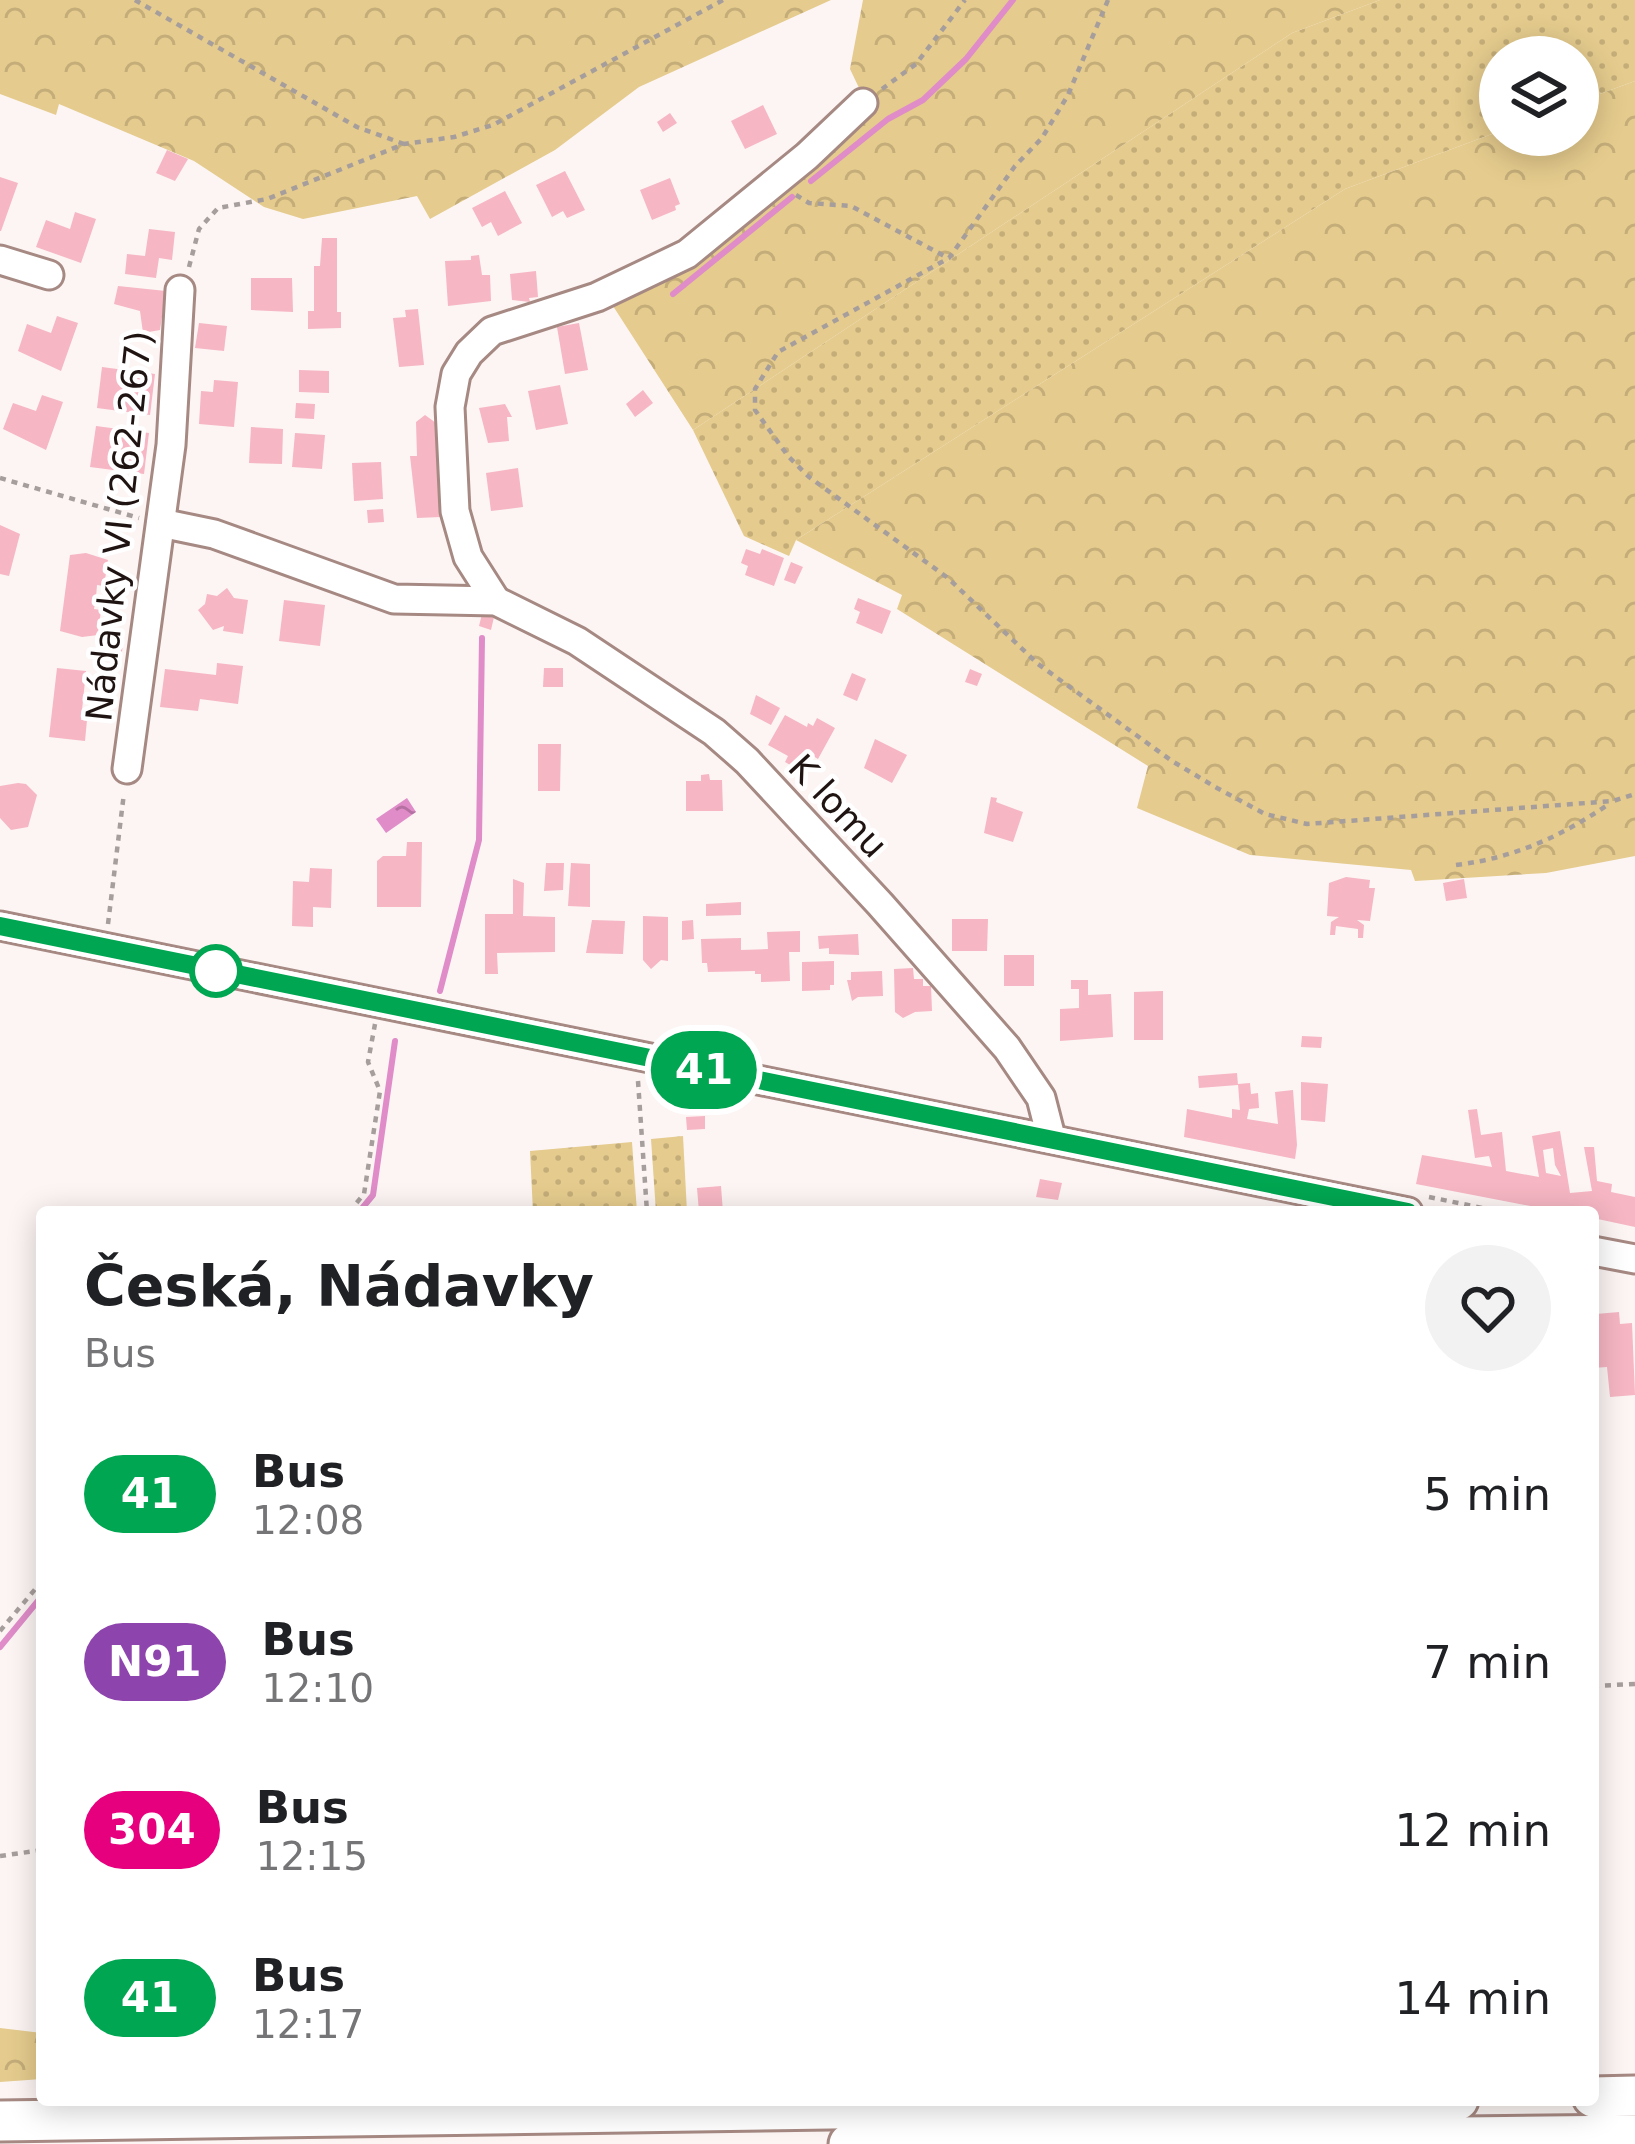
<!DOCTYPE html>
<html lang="en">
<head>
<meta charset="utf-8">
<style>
	:root { --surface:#fff; --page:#f2f2f2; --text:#202124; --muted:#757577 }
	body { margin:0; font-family:"DejaVu Sans",sans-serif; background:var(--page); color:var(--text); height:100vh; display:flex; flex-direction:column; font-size:45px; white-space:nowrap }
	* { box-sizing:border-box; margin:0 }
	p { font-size:39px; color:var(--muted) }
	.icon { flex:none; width:66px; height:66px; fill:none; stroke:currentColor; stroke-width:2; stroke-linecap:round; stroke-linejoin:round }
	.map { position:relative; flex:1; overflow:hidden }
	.sheet { position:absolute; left:36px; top:1206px; width:1563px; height:900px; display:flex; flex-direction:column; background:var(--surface); border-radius:12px; box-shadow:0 6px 30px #0003 }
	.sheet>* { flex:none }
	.badge { padding:0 24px; border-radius:39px; font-size:42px; line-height:78px }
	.tools { position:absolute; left:1479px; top:36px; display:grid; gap:24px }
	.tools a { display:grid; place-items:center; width:120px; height:120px; border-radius:50%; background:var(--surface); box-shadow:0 6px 30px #0003; font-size:60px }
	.map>.badge { position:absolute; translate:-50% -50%; box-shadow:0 0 0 6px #fff }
	.round { display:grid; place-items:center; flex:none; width:126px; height:126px; border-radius:63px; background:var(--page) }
	.summary { display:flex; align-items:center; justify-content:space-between; height:204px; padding:0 48px }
	h1 { font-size:57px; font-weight:800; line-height:90px }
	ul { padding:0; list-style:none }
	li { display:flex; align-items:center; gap:36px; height:168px; padding:0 48px }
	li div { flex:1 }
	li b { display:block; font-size:45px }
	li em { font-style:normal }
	li .badge { min-width:132px; font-weight:700; text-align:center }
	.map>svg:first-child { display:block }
</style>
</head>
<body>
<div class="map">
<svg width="1635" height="2144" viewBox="0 0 1635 2144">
	<defs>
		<pattern id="grass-dots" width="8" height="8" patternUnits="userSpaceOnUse" patternTransform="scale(3)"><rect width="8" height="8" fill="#e5cb8d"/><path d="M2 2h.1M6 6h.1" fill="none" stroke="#c4ad79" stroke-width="1.8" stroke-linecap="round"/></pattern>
		<pattern id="forest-crowns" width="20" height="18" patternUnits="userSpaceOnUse" patternTransform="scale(3)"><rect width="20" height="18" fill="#e5cb8d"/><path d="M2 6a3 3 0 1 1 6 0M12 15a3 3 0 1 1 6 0" fill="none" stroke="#c4ad79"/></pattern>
		<pattern id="water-ripples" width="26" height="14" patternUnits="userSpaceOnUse" patternTransform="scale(3)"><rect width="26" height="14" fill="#df8cc8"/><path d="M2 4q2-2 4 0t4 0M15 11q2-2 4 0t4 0" fill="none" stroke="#b471a1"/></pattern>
	</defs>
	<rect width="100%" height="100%" fill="#fcf5f4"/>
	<!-- grass -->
	<g fill="url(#grass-dots)">
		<path d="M 1380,0 L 1635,0 L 1635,81 L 1578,102 L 1578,57 L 1500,57 L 1500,131 L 1345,189 L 796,540 L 789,556 L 744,536 L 693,430 L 1292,33 Z"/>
		<path d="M 683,1136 L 687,1212 L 656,1212 L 651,1139 Z"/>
		<path d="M 632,1142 L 637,1212 L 533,1212 L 530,1151 Z"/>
	</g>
	<!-- forest -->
	<g fill="url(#forest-crowns)">
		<path d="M 0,0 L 831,0 L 639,87 L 555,150 L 430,219 L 417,196 L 303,219 L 264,207 L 194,161 L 59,104 L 56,115 L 0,94 Z"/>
		<path d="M 863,0 L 1380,0 L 1292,33 L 693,430 L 613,306 L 698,258 L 872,115 L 850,69 Z"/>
		<path d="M 1635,81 L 1635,856 L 1546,873 L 1415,881 L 1411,870 L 1250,855 L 1137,808 L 1148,766 L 897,609 L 902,595 L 796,540 L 1345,189 L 1500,131 L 1500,135 L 1578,135 L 1578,102 Z"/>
		<path d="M 0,2028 L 42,2033 L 42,2079 L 0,2082 Z"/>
	</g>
	<!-- water -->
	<path fill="url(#water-ripples)" d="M 407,798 L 416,812 L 386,833 L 376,819 Z"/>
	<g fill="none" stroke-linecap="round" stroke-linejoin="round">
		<!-- stream -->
		<g stroke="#df8cc8" stroke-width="6">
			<path d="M 811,181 L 888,119 L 923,100 L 966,59 L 1013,0"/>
			<path d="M 673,294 L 792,197"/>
			<path d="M 440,991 L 479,840 L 482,638"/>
			<path d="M 359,1212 L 373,1195 L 395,1041"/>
			<path d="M 0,1647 L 42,1596"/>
		</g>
	</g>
	<!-- building -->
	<g fill="#f6b6c3" fill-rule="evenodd">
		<path d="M 763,105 L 777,134 L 745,149 L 731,121 Z"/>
		<path d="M 670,113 L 677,123 L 663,132 L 657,122 Z"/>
		<path d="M 167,150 L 188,159 L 175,181 L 156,173 Z"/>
		<path d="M 565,171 L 585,210 L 567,218 L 563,211 L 552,217 L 536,185 Z"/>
		<path d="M 0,177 L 18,183 L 1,231 L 0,231 Z"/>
		<path d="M 670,178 L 680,204 L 675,206 L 676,210 L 652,220 L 640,190 Z"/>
		<path d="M 505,191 L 522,223 L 498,236 L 491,222 L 482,227 L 472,208 Z"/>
		<path d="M 75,212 L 96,219 L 81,263 L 36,247 L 46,220 L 70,229 Z"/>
		<path d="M 149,229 L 175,232 L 172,260 L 159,258 L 156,278 L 125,274 L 127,254 L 145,256 Z"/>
		<path d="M 322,238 L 337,238 L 337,312 L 341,312 L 341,328 L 308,329 L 308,311 L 314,311 L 314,266 L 320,266 Z"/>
		<path d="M 479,255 L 482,275 L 490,275 L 491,301 L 448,306 L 445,261 L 471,260 L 471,256 Z"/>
		<path d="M 536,271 L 538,297 L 529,298 L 530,302 L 512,300 L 510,274 Z"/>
		<path d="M 251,278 L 292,278 L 293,312 L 251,310 Z"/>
		<path d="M 118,286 L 166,291 L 160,330 L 143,333 L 140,311 L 114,304 Z"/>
		<path d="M 418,309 L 424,365 L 399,367 L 393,318 L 406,317 L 405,310 Z"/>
		<path d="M 57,316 L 78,323 L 61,371 L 18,351 L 27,324 L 51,333 Z"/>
		<path d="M 199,323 L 227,326 L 224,351 L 195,348 Z"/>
		<path d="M 579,323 L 588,370 L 565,374 L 557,327 Z"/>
		<path d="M 102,367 L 155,374 L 150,415 L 97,408 Z"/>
		<path d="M 299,370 L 329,371 L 329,393 L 299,392 Z"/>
		<path d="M 214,380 L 238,382 L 234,427 L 199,424 L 201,391 L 213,392 Z"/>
		<path d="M 560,385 L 568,424 L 536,430 L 528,391 Z"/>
		<path d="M 643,390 L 653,403 L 635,417 L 626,404 Z"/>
		<path d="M 42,395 L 63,402 L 46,450 L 3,429 L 13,403 L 36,411 Z"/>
		<path d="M 296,403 L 315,404 L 314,419 L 295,418 Z"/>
		<path d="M 505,404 L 512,417 L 507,417 L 509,441 L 488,443 L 479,408 Z"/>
		<path d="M 425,415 L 436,423 L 441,517 L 417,518 L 410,456 L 417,456 L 416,422 Z"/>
		<path d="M 96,426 L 149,433 L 144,474 L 90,467 Z"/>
		<path d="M 251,427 L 283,429 L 282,464 L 249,463 Z"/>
		<path d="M 295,433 L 325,435 L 322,469 L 292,467 Z"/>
		<path d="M 381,462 L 383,499 L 354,501 L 352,463 Z"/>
		<path d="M 518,468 L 523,507 L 491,511 L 486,473 Z"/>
		<path d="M 383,509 L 384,522 L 368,523 L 367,510 Z"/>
		<path d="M 0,525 L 20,534 L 9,576 L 0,574 Z"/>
		<path d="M 746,549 L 760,554 L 762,549 L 784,558 L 774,586 L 745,575 L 748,566 L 741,563 Z"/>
		<path d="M 86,553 L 108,560 L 104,586 L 97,585 L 96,597 L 94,609 L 101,610 L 98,635 L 82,637 L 60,631 L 70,555 Z"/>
		<path d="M 791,562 L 803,567 L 795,584 L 784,580 Z"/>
		<path d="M 227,588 L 234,598 L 248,600 L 243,634 L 223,631 L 224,626 L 213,630 L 198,610 L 205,604 L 207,594 L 217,596 Z"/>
		<path d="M 858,598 L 891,611 L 882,634 L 856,623 L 860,612 L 854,609 Z"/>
		<path d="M 284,600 L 325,605 L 320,646 L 279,641 Z"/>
		<path d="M 482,614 L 494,617 L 491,630 L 479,626 Z"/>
		<path d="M 102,636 L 124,638 L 121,658 L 100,655 Z"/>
		<path d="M 217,663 L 243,666 L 238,704 L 200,699 L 198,711 L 160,707 L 165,669 L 216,675 Z"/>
		<path d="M 57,668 L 86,671 L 81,720 L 87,720 L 85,741 L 49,737 Z"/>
		<path d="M 544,668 L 563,668 L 563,687 L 543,687 Z"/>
		<path d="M 970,669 L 982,674 L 977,686 L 965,682 Z"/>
		<path d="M 852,673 L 866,679 L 857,701 L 843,695 Z"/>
		<path d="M 756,695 L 780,708 L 771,725 L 750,714 Z"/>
		<path d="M 785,715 L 807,727 L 808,723 L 813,726 L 817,718 L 835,728 L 818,759 L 813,756 L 804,773 L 785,762 L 788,756 L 768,745 Z"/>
		<path d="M 875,739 L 907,755 L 892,783 L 864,768 Z"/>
		<path d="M 538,744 L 561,744 L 560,791 L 538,791 Z"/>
		<path d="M 709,774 L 710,780 L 722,780 L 723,811 L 686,811 L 686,781 L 701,781 L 701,775 Z"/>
		<path d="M 18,783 L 26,784 L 37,795 L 28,827 L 11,830 L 0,818 L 0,786 Z"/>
		<path d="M 991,797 L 997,798 L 996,802 L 1023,812 L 1013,842 L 984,833 Z"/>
		<path d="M 407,842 L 422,842 L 421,907 L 377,907 L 377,861 L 383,856 L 406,856 Z"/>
		<path d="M 546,863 L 564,863 L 563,890 L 544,891 Z"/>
		<path d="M 571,863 L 590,864 L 590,907 L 568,906 Z"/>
		<path d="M 310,868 L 332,869 L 331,908 L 313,907 L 313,927 L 292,926 L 293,881 L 309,882 Z"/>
		<path d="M 1346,877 L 1370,880 L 1369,888 L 1375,888 L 1370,921 L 1357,920 L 1364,925 L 1363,938 L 1358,938 L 1358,929 L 1336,926 L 1335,935 L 1330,935 L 1331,922 L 1339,917 L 1327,916 L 1329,883 Z"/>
		<path d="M 513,879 L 524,883 L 523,916 L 555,917 L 555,952 L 497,953 L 498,974 L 485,974 L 485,914 L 513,914 Z"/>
		<path d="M 1464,879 L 1467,898 L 1446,901 L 1443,883 Z"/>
		<path d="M 741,902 L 741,915 L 706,916 L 706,904 Z"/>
		<path d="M 643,916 L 668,917 L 668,961 L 661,960 L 651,969 L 643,960 Z"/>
		<path d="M 952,919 L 988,919 L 987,951 L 952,951 Z"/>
		<path d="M 592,920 L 625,921 L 623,954 L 586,953 Z"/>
		<path d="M 693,920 L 694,939 L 682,940 L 682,921 Z"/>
		<path d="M 800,931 L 800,952 L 789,952 L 790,981 L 761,982 L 761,974 L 755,974 L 755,971 L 708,972 L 707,963 L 702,963 L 701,939 L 741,938 L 741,950 L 768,949 L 767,932 Z"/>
		<path d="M 858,934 L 859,955 L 829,954 L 829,948 L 819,949 L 818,936 Z"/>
		<rect x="1004" y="955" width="30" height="31"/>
		<path d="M 834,961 L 834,985 L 830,985 L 830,990 L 802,991 L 802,962 Z"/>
		<path d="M 913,968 L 914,979 L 923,979 L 923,986 L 931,986 L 932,1011 L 915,1012 L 903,1018 L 895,1012 L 894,969 Z"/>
		<path d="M 882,971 L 883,996 L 858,997 L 852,1001 L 847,980 L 851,980 L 851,972 Z"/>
		<path d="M 1071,980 L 1088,980 L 1088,995 L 1111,994 L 1113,1037 L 1060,1041 L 1060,1009 L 1079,1008 L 1079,989 L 1071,989 Z"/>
		<path d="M 1163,991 L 1163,1040 L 1134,1040 L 1134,992 Z"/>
		<path d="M 1302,1036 L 1322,1037 L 1321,1048 L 1301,1047 Z"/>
		<path d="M 1237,1073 L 1238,1085 L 1199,1088 L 1198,1076 Z"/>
		<path d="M 1301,1082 L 1328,1084 L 1325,1122 L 1301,1120 Z"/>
		<path d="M 1250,1083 L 1251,1094 L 1258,1093 L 1259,1108 L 1249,1109 L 1247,1119 L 1278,1124 L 1275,1092 L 1293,1090 L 1297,1145 L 1295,1159 L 1184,1137 L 1187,1109 L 1232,1118 L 1232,1109 L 1240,1110 L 1238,1084 Z"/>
		<path d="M 1477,1109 L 1481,1135 L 1502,1132 L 1506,1171 L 1539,1177 L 1532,1136 L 1560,1131 L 1570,1193 L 1592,1191 L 1584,1147 L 1594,1147 L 1597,1181 L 1612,1184 L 1611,1192 L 1635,1197 L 1635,1227 L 1593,1218 L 1593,1212 L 1561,1212 L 1416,1184 L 1422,1155 L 1492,1167 L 1489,1156 L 1475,1158 L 1468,1110 ZM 1553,1148 L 1555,1165 L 1561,1176 L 1546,1173 L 1543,1150 Z"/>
		<path d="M 705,1116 L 705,1129 L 687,1130 L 686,1117 Z"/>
		<path d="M 1040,1179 L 1062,1183 L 1058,1200 L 1036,1197 Z"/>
		<path d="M 721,1186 L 723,1212 L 699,1212 L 697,1188 Z"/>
		<path d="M 1619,1312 L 1620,1324 L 1632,1323 L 1635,1395 L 1610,1397 L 1607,1367 L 1593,1368 L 1593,1339 L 1598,1339 L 1596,1314 Z"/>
	</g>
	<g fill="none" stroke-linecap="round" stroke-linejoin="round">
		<defs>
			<g id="minor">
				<path d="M 0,260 L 49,275"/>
				<path d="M 161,523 L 214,534 L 394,599 L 496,601 L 577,641 L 714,732 L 747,761 L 880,904 L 1007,1048 L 1041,1098 L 1051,1137"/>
				<path d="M 496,601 L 468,557 L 455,511 L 450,407 L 456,374 L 469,353 L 492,331 L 597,297 L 687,254 L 807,156 L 863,103"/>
				<path d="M 127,769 L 171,445 L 180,290"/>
				<path d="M 0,926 L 1408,1212"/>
				<path d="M 1593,1251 L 1635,1259"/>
			</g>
			<g id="highway">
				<path d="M 1593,2097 L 1635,2096"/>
				<path d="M 0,2121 L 1458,2100"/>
				<path d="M 849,2144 L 1635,2135"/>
			</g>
		</defs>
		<!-- minor casing -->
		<use href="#minor" stroke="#a68982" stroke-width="33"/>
		<!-- highway casing -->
		<use href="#highway" stroke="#a68982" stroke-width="45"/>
		<!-- path -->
		<g stroke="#a69e9c" stroke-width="4.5" stroke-dasharray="6 6" stroke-linecap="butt">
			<path d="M 135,0 L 357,127 L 404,144"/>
			<path d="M 1108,0 L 1068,95 L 1042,138 L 1015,166 L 949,258 L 778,352 L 755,389 L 755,410 L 788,456 L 809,477 L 948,578 L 1038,664 L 1172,761 L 1217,788 L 1265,814 L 1307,824 L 1613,801 L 1635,794"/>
			<path d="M 882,89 L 916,64 L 965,0"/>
			<path d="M 796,195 L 809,203 L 851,206 L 948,258"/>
			<path d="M 189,267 L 199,229 L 218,208 L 267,199 L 404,144 L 454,137 L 493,125 L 723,0"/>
			<path d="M 0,478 L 139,518"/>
			<path d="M 1456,865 C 1514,858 1560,837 1609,804"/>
			<path d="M 108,924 L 124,793"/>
			<path d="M 638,1081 L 647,1212"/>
			<path d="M 1429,1197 L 1502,1212"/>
			<path d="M 349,1212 L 364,1194 L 380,1091 L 368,1062 L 375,1024"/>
			<path d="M 0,1631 L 42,1581"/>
			<path d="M 1593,1686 L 1635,1684"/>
			<path d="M 0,1856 L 42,1850"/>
		</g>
		<!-- minor -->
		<use href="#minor" stroke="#fff" stroke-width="27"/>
		<!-- highway -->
		<use href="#highway" stroke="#fff" stroke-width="39"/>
	</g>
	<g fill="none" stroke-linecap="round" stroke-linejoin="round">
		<defs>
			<path id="line" d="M 0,926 L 1408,1212"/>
		</defs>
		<!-- line casing -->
		<use href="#line" stroke="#fff" stroke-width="27"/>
		<!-- line -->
		<use href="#line" stroke="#00a651" stroke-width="18"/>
	</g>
	<!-- markers -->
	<circle fill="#fff" stroke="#00a651" stroke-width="6" cx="216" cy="971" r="24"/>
	<g text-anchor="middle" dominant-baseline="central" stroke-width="9" stroke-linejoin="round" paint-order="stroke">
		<!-- street labels -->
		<g font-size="36" fill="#1f1412" stroke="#fff">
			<text transform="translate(119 526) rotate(-84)">Nádavky VI (262-267)</text>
			<text transform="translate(838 806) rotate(47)">K lomu</text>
		</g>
	</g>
</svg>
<div class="tools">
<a><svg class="icon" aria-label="layers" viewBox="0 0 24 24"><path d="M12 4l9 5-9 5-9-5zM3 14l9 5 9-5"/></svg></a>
</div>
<b class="badge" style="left:704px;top:1070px;background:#00a651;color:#fff">41</b>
<section class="sheet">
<div class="summary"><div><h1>Česká, Nádavky</h1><p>Bus</p></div><a class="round"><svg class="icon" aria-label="heart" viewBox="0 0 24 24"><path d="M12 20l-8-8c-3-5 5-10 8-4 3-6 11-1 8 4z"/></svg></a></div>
<ul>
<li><span class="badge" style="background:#00a651;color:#fff">41</span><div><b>Bus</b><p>12:08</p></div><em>5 min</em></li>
<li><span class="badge" style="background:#8e44ad;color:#fff">N91</span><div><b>Bus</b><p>12:10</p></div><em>7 min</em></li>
<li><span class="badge" style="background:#e6007e;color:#fff">304</span><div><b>Bus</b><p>12:15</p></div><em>12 min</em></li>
<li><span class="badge" style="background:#00a651;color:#fff">41</span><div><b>Bus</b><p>12:17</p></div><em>14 min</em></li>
</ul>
</section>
</div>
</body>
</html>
